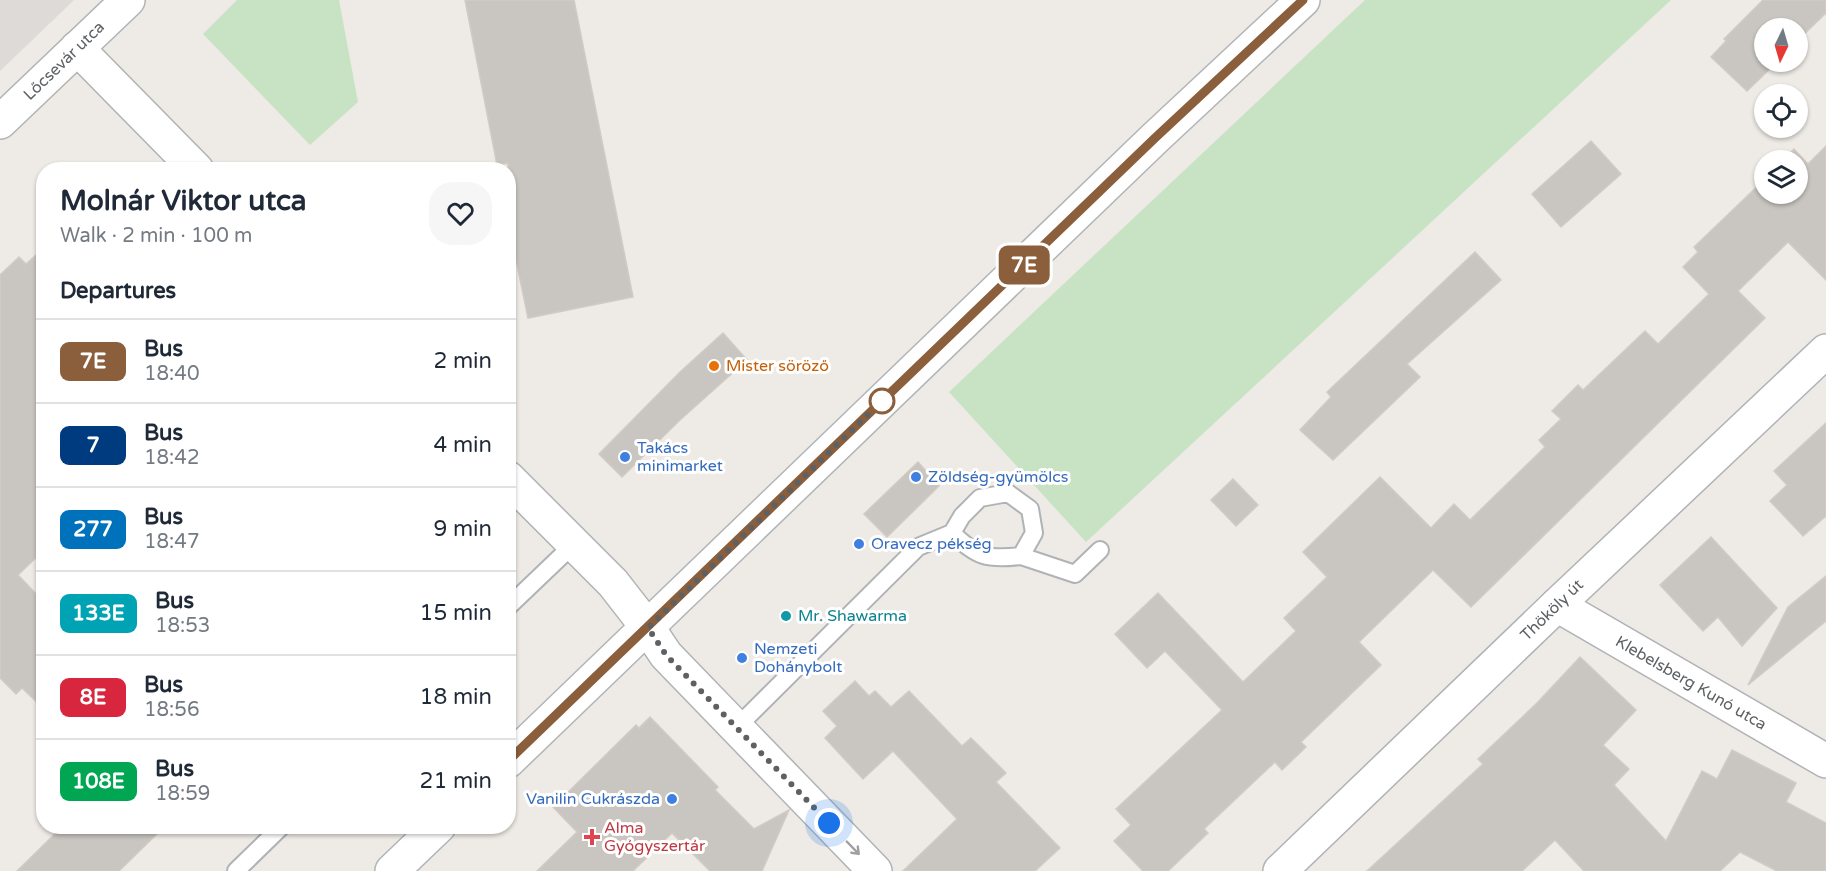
<!DOCTYPE html>
<html lang="en">
<head>
<meta charset="utf-8">
<style>
	:root { --surface:#fff; --page:#f6f6f7; --text:#1f2937; --muted:#747a83; --line:#e0e1e3 }
	body { margin:0; font-family:"Varela Round",sans-serif; background:var(--page); color:var(--text); height:100vh; display:flex; flex-direction:column; font-size:22px; white-space:nowrap }
	* { box-sizing:border-box; margin:0 }
	p { font-size:20px; color:var(--muted) }
	.icon { flex:none; width:33px; height:33px; fill:none; stroke:currentColor; stroke-width:2; stroke-linecap:round; stroke-linejoin:round }
	.map { position:relative; flex:1; overflow:hidden }
	.sheet { position:absolute; left:36px; top:162px; width:480px; height:672px; display:flex; flex-direction:column; background:var(--surface); border-radius:24px; box-shadow:0 2px 4px #0004 }
	.sheet>* { flex:none }
	.badge { padding:0 12px; border-radius:9px; font-size:21px; line-height:39px }
	.needle { width:39px; rotate:185deg }
	.tools { position:absolute; left:1754px; top:18px; display:grid; gap:12px }
	.tools a { display:grid; place-items:center; width:54px; height:54px; border-radius:50%; background:var(--surface); box-shadow:0 2px 4px #0004; font-size:30px }
	.you { position:absolute; width:30px; height:30px; margin:-15px; border:4px solid #fff; border-radius:50%; background:#1a73e8; box-shadow:0 0 0 9px #1a73e833 }
	.map>.badge { position:absolute; translate:-50% -50%; box-shadow:0 0 0 3px #fff }
	h2 { padding:0 24px; font-size:22px; line-height:54px }
	.round { display:grid; place-items:center; flex:none; width:63px; height:63px; border-radius:24px; background:var(--page) }
	.headline { display:flex; align-items:center; justify-content:space-between; height:102px; padding:0 24px }
	h1 { font-size:28px; font-weight:700; line-height:45px }
	ul { padding:0; list-style:none }
	li { display:flex; align-items:center; gap:18px; height:84px; padding:0 24px; border-top:2px solid var(--line) }
	li div { flex:1 }
	li b { display:block; font-size:22px }
	li em { font-style:normal }
	li .badge { min-width:66px; font-weight:700; text-align:center }
	.map>svg:first-child { display:block }
</style>
</head>
<body>
<div class="map">
<svg width="1826" height="871" viewBox="0 0 1826 871">
	<rect width="100%" height="100%" fill="#eeeae5"/>
	<!-- industrial -->
	<path fill="#dddad7" d="M 0,0 L 74,0 L 0,71 Z"/>
	<!-- green -->
	<g fill="#c8e3c4">
		<path d="M 237,0 L 339,0 L 358,102 L 310,145 L 203,34 Z"/>
		<path d="M 1365,0 L 1671,0 L 1086,542 L 949,392 Z"/>
	</g>
	<!-- building -->
	<g fill="#c9c5c1" stroke="#d2cbc4" stroke-width="1.5">
		<path d="M 465,0 L 574,0 L 633,297 L 528,318 L 508,221 L 508,163 L 497,165 Z"/>
		<path d="M 1763,0 L 1826,0 L 1826,13 L 1797,41 L 1797,28 L 1764,28 L 1764,62 L 1777,62 L 1747,91 L 1711,57 L 1726,41 L 1724,39 Z"/>
		<path d="M 1591,141 L 1621,174 L 1561,227 L 1532,194 Z"/>
		<path d="M 1826,146 L 1826,280 L 1788,242 L 1738,291 L 1765,318 L 1471,607 L 1433,570 L 1359,642 L 1381,665 L 1301,742 L 1306,747 L 1282,770 L 1275,762 L 1204,829 L 1208,833 L 1168,871 L 1143,871 L 1114,841 L 1131,825 L 1116,809 L 1222,710 L 1165,651 L 1147,668 L 1115,634 L 1158,593 L 1243,682 L 1296,631 L 1284,618 L 1327,577 L 1303,552 L 1380,477 L 1431,528 L 1454,504 L 1470,520 L 1545,447 L 1539,440 L 1561,419 L 1552,411 L 1578,385 L 1583,390 L 1645,331 L 1658,344 L 1709,294 L 1683,267 L 1698,252 L 1694,247 L 1764,180 L 1764,194 L 1797,194 L 1797,160 L 1783,160 L 1794,149 L 1808,164 Z"/>
		<path d="M 44,248 L 44,550 L 18,575 L 44,602 L 44,709 L 22,688 L 16,694 L 0,678 L 0,275 L 19,257 L 26,264 Z"/>
		<path d="M 1475,252 L 1501,280 L 1407,364 L 1420,377 L 1333,460 L 1300,430 L 1331,397 L 1327,392 Z"/>
		<path d="M 723,333 L 747,360 L 680,420 L 622,477 L 599,454 L 680,372 Z"/>
		<path d="M 1826,423 L 1826,516 L 1803,536 L 1770,501 L 1787,485 L 1774,471 Z"/>
		<path d="M 918,462 L 939,486 L 887,537 L 864,514 Z"/>
		<path d="M 1233,479 L 1258,505 L 1236,526 L 1211,500 Z"/>
		<path d="M 1711,537 L 1777,608 L 1742,646 L 1718,617 L 1703,631 L 1660,585 Z"/>
		<path d="M 1826,576 L 1826,621 L 1748,685 L 1788,607 Z"/>
		<path d="M 1580,657 L 1636,710 L 1603,745 L 1629,769 L 1614,785 L 1666,841 L 1702,771 L 1717,779 L 1732,750 L 1796,783 L 1786,802 L 1826,823 L 1826,871 L 1777,871 L 1740,852 L 1720,871 L 1584,871 L 1555,840 L 1522,871 L 1367,871 L 1483,764 L 1478,759 L 1537,703 Z"/>
		<path d="M 855,681 L 869,696 L 875,691 L 891,707 L 909,691 L 962,746 L 971,738 L 1006,773 L 996,782 L 1060,848 L 1035,871 L 903,871 L 957,819 L 893,751 L 863,779 L 825,738 L 837,726 L 823,711 Z"/>
		<path d="M 650,717 L 718,787 L 715,790 L 754,829 L 789,810 L 762,871 L 710,871 L 672,833 L 633,871 L 537,871 L 577,832 L 553,807 L 636,725 L 639,728 Z"/>
		<path d="M 63,826 L 165,826 L 119,871 L 17,871 Z"/>
	</g>
	<g fill="none" stroke-linecap="round" stroke-linejoin="round">
		<defs>
			<g id="lane">
				<path d="M 1021,556 L 1075,574 L 1100,550"/>
				<path d="M 508,607 L 575,543"/>
				<path d="M 737,727 L 918,547 L 952,533 C 977,557 987,560 1021,556 L 1034,533 L 1030,509 L 1008,493 L 980,498 L 962,516 L 952,533"/>
				<path d="M 236,871 L 282,826"/>
			</g>
			<g id="street">
				<path d="M 77,48 L 197,170"/>
				<path d="M 0,122 L 128,0"/>
				<path d="M 508,478 L 613,583 L 648,628 L 666,655 L 875,871"/>
				<path d="M 1557,605 L 1826,761"/>
				<path d="M 1280,871 L 1557,605 L 1826,351"/>
			</g>
			<g id="secondary">
				<path d="M 508,761 L 1155,138 L 1303,0"/>
				<path d="M 392,871 L 439,826"/>
			</g>
		</defs>
		<!-- lane casing -->
		<use href="#lane" stroke="#b0b3b6" stroke-width="20"/>
		<!-- street casing -->
		<use href="#street" stroke="#b0b3b6" stroke-width="36"/>
		<!-- secondary casing -->
		<use href="#secondary" stroke="#b1b5b8" stroke-width="36"/>
		<!-- lane -->
		<use href="#lane" stroke="#fff" stroke-width="16"/>
		<!-- street -->
		<use href="#street" stroke="#fff" stroke-width="33"/>
		<!-- secondary -->
		<use href="#secondary" stroke="#fff" stroke-width="33"/>
	</g>
	<!-- one-way arrows -->
	<defs><path id="oneway-shaft" d="M-6 0H5M1.5-3L5.5 0L1.5 3" fill="none" stroke-width="1.6" stroke-linecap="round" stroke-linejoin="round" transform="scale(1.5)"/></defs>
	<use stroke="#9ea0a2" href="#oneway-shaft" transform="translate(853 848) rotate(46)"/>
	<g fill="none" stroke-linecap="round" stroke-linejoin="round">
		<defs>
			<path id="line" d="M 508,761 L 1155,138 L 1303,0"/>
		</defs>
		<!-- line casing -->
		<use href="#line" stroke="#fff" stroke-width="14"/>
		<!-- line -->
		<use href="#line" stroke="#8b5e3c" stroke-width="9"/>
		<!-- walk -->
		<path stroke="#5d6164" stroke-width="6" stroke-dasharray="0 10.8" d="M 829,823 L 666,655 L 648,628 L 882,401"/>
	</g>
	<!-- markers -->
	<circle fill="#e8710a" stroke="#fff" stroke-width="2" cx="714" cy="366" r="6"/>
	<circle fill="#fff" stroke="#8b5e3c" stroke-width="3" cx="882" cy="401" r="12"/>
	<g fill="#3f7fe0" stroke="#fff" stroke-width="2">
		<circle cx="625" cy="457" r="6"/>
		<circle cx="916" cy="477" r="6"/>
		<circle cx="859" cy="544" r="6"/>
		<circle cx="742" cy="658" r="6"/>
		<circle cx="672" cy="799" r="6"/>
	</g>
	<circle fill="#0f9aa8" stroke="#fff" stroke-width="2" cx="786" cy="616" r="6"/>
	<path fill="#e0444e" stroke="#fff" stroke-width="2" d="M589 828h6v6h6v6h-6v6h-6v-6h-6v-6h6z"/>
	<g text-anchor="middle" dominant-baseline="central" stroke-width="6" stroke-linejoin="round" paint-order="stroke">
		<!-- street labels -->
		<g font-size="16" fill="#5d6164" stroke="#fff">
			<text transform="translate(64 61) rotate(-44)">Lőcsevár utca</text>
			<text transform="translate(1552 610) rotate(-44)">Thököly út</text>
			<text transform="translate(1691 683) rotate(30)">Klebelsberg Kunó utca</text>
		</g>
		<!-- food labels -->
		<g font-size="16" fill="#c56008" stroke="#fff" text-anchor="start">
			<text x="726" y="366">Mister söröző</text>
		</g>
		<!-- shop labels -->
		<g font-size="16" fill="#366cbe" stroke="#fff" text-anchor="start">
			<text x="637" y="448">Takács<tspan x="637" dy="18">minimarket</tspan></text>
			<text x="928" y="477">Zöldség-gyümölcs</text>
			<text x="871" y="544">Oravecz pékség</text>
			<text x="754" y="649">Nemzeti<tspan x="754" dy="18">Dohánybolt</tspan></text>
			<text x="660" y="799" text-anchor="end">Vanilin Cukrászda</text>
		</g>
		<!-- culture labels -->
		<g font-size="16" fill="#0d838f" stroke="#fff" text-anchor="start">
			<text x="798" y="616">Mr. Shawarma</text>
		</g>
		<!-- health labels -->
		<g font-size="16" fill="#be3a42" stroke="#fff" text-anchor="start">
			<text x="604" y="828">Alma<tspan x="604" dy="18">Gyógyszertár</tspan></text>
		</g>
	</g>
</svg>
<div class="tools">
<a><svg class="needle" viewBox="-14 -14 28 28"><path d="M0-13l5 13h-10z" fill="#e53935"/><path d="M0 13l5-13h-10z" fill="#747a83"/></svg></a>
<a><svg class="icon" aria-label="locate" viewBox="0 0 24 24"><circle cx="12" cy="12" r="6"/><path d="M12 2v4M12 18v4M2 12h4M18 12h4"/></svg></a>
<a><svg class="icon" aria-label="layers" viewBox="0 0 24 24"><path d="M12 4l9 5-9 5-9-5zM3 14l9 5 9-5"/></svg></a>
</div>
<div class="you" style="left:829px;top:823px"></div>
<b class="badge" style="left:1024px;top:265px;background:#8b5e3c;color:#fff">7E</b>
<section class="sheet">
<div class="headline"><div><h1>Molnár Viktor utca</h1><p>Walk · 2 min · 100 m</p></div><a class="round"><svg class="icon" aria-label="heart" viewBox="0 0 24 24"><path d="M12 20l-8-8c-3-5 5-10 8-4 3-6 11-1 8 4z"/></svg></a></div>
<h2>Departures</h2>
<ul>
<li><span class="badge" style="background:#8b5e3c;color:#fff">7E</span><div><b>Bus</b><p>18:40</p></div><em>2 min</em></li>
<li><span class="badge" style="background:#003b80;color:#fff">7</span><div><b>Bus</b><p>18:42</p></div><em>4 min</em></li>
<li><span class="badge" style="background:#0072bc;color:#fff">277</span><div><b>Bus</b><p>18:47</p></div><em>9 min</em></li>
<li><span class="badge" style="background:#00a3b4;color:#fff">133E</span><div><b>Bus</b><p>18:53</p></div><em>15 min</em></li>
<li><span class="badge" style="background:#d7263d;color:#fff">8E</span><div><b>Bus</b><p>18:56</p></div><em>18 min</em></li>
<li><span class="badge" style="background:#00a651;color:#fff">108E</span><div><b>Bus</b><p>18:59</p></div><em>21 min</em></li>
</ul>
</section>
</div>
</body>
</html>
